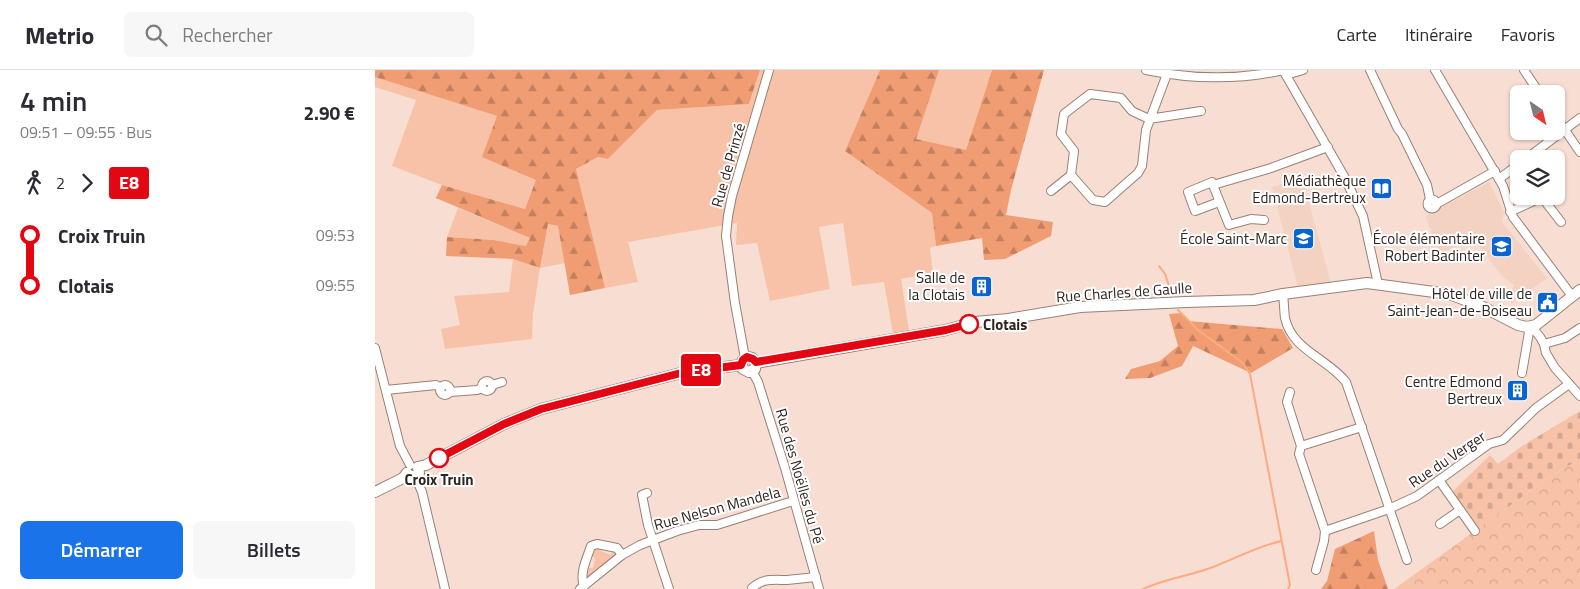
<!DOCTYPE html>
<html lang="fr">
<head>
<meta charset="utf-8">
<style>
	:root { --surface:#fff; --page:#f7f7f7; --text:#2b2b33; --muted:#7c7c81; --line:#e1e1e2; --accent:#1a73e8 }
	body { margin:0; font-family:"Titillium Web",sans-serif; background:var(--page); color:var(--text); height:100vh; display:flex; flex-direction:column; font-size:19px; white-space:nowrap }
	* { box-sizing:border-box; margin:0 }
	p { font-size:16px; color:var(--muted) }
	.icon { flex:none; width:28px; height:28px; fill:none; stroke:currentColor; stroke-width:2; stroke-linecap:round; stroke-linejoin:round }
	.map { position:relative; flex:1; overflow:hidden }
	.side { display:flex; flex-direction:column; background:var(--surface); width:375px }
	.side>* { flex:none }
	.badge { padding:0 10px; border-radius:4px; font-size:18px; line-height:32px }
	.needle { width:32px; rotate:145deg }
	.tools { position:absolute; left:1135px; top:15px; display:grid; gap:10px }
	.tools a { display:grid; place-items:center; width:55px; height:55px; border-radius:8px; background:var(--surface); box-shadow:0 1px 4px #0004; font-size:25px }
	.map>.badge { position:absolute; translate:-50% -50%; box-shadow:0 0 0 2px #fff }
	.legs { display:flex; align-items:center; gap:8px; height:55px; padding:0 20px; font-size:16px }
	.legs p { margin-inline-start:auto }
	.headline { display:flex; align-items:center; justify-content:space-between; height:85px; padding:0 20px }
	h1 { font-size:28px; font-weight:600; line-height:38px }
	.action { display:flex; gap:10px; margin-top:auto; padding:10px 20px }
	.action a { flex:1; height:58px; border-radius:8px; background:var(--accent); color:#fff; font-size:20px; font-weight:600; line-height:58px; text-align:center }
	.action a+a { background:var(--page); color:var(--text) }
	ul { padding:0 20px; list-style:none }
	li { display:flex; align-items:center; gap:18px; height:50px; font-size:19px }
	li i { display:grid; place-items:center; width:8px; height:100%; margin:0 6px; background:currentColor }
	li i::after { content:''; width:12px; height:12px; margin:-6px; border:4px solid; border-radius:50%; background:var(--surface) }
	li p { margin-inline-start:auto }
	li:first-child i { background:linear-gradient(#0000 50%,currentColor 0) }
	li:last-child i { background:linear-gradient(currentColor 50%,#0000 0) }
	header { display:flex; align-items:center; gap:30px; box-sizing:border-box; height:70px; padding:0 25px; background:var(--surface); border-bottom:1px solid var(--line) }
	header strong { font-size:24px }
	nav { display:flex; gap:28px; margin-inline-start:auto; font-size:18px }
	.search { width:350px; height:45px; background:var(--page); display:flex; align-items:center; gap:12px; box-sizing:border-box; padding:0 18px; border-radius:8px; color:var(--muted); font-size:19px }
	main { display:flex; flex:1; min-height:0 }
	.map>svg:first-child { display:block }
</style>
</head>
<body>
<header>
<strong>Metrio</strong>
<div class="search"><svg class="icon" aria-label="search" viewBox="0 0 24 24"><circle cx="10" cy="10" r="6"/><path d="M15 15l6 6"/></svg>Rechercher</div>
<nav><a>Carte</a><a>Itinéraire</a><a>Favoris</a></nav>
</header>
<main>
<section class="side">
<div class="headline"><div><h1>4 min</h1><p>09:51 – 09:55 · Bus</p></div><b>2.90 €</b></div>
<div class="legs"><svg class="icon" aria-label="walk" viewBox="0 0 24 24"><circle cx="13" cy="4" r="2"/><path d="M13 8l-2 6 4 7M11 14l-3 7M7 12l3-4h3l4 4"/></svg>2<svg class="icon" aria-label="forward" viewBox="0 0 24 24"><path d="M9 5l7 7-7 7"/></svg><b class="badge" style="background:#e30613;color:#fff">E8</b></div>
<ul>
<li><i style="color:#e30613"></i><b>Croix Truin</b><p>09:53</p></li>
<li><i style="color:#e30613"></i><b>Clotais</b><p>09:55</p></li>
</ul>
<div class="action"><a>Démarrer</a><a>Billets</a></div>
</section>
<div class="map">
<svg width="1205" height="519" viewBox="0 0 1205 519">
	<defs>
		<pattern id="forest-firs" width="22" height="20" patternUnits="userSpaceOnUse" patternTransform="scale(1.25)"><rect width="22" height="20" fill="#f09d74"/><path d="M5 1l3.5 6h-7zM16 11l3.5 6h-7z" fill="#c3805f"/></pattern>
		<pattern id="cemetery-stones" width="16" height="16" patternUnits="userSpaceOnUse" patternTransform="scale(1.25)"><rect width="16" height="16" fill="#f8c2a8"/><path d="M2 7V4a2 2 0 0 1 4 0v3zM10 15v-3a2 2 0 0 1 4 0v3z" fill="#d5a790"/></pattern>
		<pattern id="park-crowns" width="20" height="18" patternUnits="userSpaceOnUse" patternTransform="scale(1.25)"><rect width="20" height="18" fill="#f8c2a8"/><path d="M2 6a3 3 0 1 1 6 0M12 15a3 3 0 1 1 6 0" fill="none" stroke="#d5a790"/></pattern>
	</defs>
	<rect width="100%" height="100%" fill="#f8ded2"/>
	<!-- built -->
	<g fill="#f4d2c2">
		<path d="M 927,107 L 956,213 L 923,218 L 897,117 Z"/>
		<path d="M 1114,112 L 1129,142 L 1127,152 L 1172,208 L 1137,233 L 1132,229 L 1139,215 L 1127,206 L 1098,168 L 1065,184 L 1050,146 Z"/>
	</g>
	<!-- grass -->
	<g fill="#f8c2a8">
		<path d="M 385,0 L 505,0 L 470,81 L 557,143 L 561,176 L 555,178 L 558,203 L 526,209 L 534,261 L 518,264 L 509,212 L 477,216 L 468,153 L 444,157 L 455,219 L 395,231 L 382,173 L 361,175 L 362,153 L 253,172 L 263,212 L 230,218 L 201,99 L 223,87 L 233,89 L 282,40 L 374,34 Z"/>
		<path d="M 564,0 L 617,0 L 591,80 L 540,69 Z"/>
		<path d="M 0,7 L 122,46 L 162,110 L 150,139 L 67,115 L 17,96 L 41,30 L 0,17 Z"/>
		<path d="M 83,138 L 155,168 L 152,176 L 119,170 L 72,167 Z"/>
		<path d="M 173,154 L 183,156 L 190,193 L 165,198 L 158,244 L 157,269 L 70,279 L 66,259 L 85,255 L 79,226 L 134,222 L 138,189 L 165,198 Z"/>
		<path d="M 224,477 L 227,477 L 226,481 L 236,485 L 238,479 L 240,485 L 238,488 L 213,509 L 211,508 L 212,498 L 218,498 L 220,488 L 215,486 L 218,479 Z"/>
	</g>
	<!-- forest -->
	<g fill="url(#forest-firs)">
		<path d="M 0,0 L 385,0 L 374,34 L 282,40 L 233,89 L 223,87 L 201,99 L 230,218 L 195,225 L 183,156 L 173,154 L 165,198 L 138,189 L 71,186 L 72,167 L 119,170 L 151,176 L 155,168 L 61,128 L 67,115 L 150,139 L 161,110 L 107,87 L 122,46 L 0,7 Z"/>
		<path d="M 505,0 L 564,0 L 541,69 L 591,80 L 617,0 L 669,0 L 636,120 L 631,145 L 678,152 L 676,166 L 630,189 L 609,190 L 607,168 L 561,176 L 557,143 L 470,81 Z"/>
		<path d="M 806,243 L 813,251 L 907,259 L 918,278 L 876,303 L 818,276 L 807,296 L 775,308 L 750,309 L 756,299 L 785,291 L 803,276 L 794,244 Z"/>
		<path d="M 999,461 L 1003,490 L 1013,519 L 946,519 L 952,511 L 960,479 Z"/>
	</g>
	<!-- cemetery -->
	<path fill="url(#cemetery-stones)" d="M 1205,341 L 1205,389 L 1175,407 L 1104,458 L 1077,422 L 1115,385 L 1123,394 L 1147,376 Z"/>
	<!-- park -->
	<path fill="url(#park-crowns)" d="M 1205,389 L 1205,519 L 1019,519 L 1175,407 Z"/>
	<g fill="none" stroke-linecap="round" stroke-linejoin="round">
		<!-- stream -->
		<g stroke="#fdaa80" stroke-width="2">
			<path d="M 784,196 L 790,204 L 797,225"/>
			<path d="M 803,240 L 823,260 L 868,293 L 875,304 L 915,515 L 913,519"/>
			<path d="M 768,519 C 791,508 815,506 838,497 C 861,488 881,477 906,471"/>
		</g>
		<defs>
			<g id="minor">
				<path d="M 771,0 C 815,9 864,10 909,0"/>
				<path d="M 908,0 L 970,108 L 988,146 L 1003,214"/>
				<path d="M 995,0 L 1023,59 L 1027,64 L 1052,115 L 1055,129"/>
				<path d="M 1060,0 L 1128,116 L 1138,147 L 1197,226"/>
				<path d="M 1149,0 L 1165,24"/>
				<path d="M 792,4 L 771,60 L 767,96 L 763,103 L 730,132 L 718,130 L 696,105 L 699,81 L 686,64 L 689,44 L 715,24 L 746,28 L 757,41 L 774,49 L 826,41"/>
				<path d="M 911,5 L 928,0"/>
				<path d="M 1181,47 L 1205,82"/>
				<path d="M 1151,89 L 1205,48"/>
				<path d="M 1124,109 L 1144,94"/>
				<path d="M 838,115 L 837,112 L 813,122 L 820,141 L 844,132"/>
				<path d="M 676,121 L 696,105"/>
				<circle cx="1057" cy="134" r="4.5"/>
				<path d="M 1061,133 L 1065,132 L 1120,101"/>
				<path d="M 1135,142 L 1165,128 L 1169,130 L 1186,152"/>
				<path d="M 889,150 L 876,149 L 854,155 L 838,115 L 896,98 L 953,77"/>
				<path d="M 908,224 C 909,232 909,240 910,248 C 917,280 952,288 971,312 L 1032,490"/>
				<path d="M 1169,274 L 1190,268 L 1205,258"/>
				<path d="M 0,278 L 25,376 L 35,395"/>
				<path d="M 370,288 L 360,233 L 351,166 L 353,146 L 357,126 L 394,0"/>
				<path d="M 377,301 L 383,312 L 410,398 L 444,519"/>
				<path d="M 1147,303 L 1154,262 L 1157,257 L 1165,267 L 1169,274 L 1171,283 L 1180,298 L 1205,326"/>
				<circle cx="112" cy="316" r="5"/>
				<circle cx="70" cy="320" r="5"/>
				<path d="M 117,315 L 127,312"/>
				<path d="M 11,320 L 61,315 L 66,318"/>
				<path d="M 75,322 L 102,320 L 107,318"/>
				<path d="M 915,322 L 912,332 L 926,376"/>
				<path d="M 40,406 L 47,422 L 70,519"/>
				<path d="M 1064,410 L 1100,461"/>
				<path d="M 272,423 L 267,425 L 273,455 L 294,519"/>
				<path d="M 1065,454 L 1085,440"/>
				<path d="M 950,461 L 1014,439 L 1042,426 L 1114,374 L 1128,370 L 1161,338 L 1194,314"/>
				<path d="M 941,500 L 949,471 L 950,461 L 924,384 L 926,376 L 987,357"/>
				<path d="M 209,516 C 204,504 212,488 216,476 L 222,474 L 242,478 L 247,485"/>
				<path d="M 377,518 C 388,508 397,510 412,510 C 421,509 431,508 441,507"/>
				<path d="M 205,519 L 247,485 L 265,475 L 302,461 L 324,455 L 342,455 L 418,431"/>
			</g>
			<g id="major">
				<path d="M 381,293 L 571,260 L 600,252 L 633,249 L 705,237 L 811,232 L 879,230 L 908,224 L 992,213 L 1074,224 L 1106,236 L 1143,255 L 1152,257 L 1161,255 L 1205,220"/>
				<path d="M 366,295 L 368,299 L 374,302 L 380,299 L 381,293"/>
				<path d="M 366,295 L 368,290 L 372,287 L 377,288 L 381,293"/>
				<path d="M 43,397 L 51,395 L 129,354 L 166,339 L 310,302 L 366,295"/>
				<path d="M 32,403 L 34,406 L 40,406 L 44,403 L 43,397"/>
				<path d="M 0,422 L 28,408 L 32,403"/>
			</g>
		</defs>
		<!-- minor casing -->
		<use href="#minor" stroke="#988175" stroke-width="10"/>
		<!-- major casing -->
		<use href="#major" stroke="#988175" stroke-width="12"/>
		<!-- minor -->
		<use href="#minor" stroke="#fff" stroke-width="8"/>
		<!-- major -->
		<use href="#major" stroke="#fff" stroke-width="10"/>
	</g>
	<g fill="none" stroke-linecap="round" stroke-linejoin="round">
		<defs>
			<path id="line-1" d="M 64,388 L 129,354 L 166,339 L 310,302 L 366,295 L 368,290 L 372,287 L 378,289 L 381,292 L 571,260 L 594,254"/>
		</defs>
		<!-- line-1 casing -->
		<use href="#line-1" stroke="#fff" stroke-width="11"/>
		<!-- line-1 -->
		<use href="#line-1" stroke="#e30613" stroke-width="8"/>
	</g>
	<!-- icons -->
	<defs>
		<symbol id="library-square" viewBox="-11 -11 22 22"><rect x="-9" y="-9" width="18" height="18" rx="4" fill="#0964cd" stroke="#fff"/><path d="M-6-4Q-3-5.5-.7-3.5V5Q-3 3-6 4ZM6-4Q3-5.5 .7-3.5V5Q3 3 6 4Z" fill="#fff"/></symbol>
		<symbol id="school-square" viewBox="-11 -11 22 22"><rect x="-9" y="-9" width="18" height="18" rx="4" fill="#0964cd" stroke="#fff"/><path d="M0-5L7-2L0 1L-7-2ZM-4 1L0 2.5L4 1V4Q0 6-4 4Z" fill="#fff"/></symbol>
		<symbol id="building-square" viewBox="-11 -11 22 22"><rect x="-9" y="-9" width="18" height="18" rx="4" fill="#0964cd" stroke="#fff"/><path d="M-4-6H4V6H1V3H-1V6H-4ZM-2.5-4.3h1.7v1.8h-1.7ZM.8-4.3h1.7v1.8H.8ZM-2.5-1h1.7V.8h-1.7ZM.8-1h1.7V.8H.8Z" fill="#fff"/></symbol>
		<symbol id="civic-square" viewBox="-11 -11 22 22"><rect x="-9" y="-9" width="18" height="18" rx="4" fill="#0964cd" stroke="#fff"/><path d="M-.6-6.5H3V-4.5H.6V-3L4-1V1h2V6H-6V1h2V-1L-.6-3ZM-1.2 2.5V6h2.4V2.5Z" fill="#fff"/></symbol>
	</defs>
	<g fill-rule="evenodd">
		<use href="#library-square" x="994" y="106" width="25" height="25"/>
		<use href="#school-square" x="916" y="156" width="25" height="25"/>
		<use href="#school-square" x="1114" y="164" width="25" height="25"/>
		<use href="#building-square" x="594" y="204" width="25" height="25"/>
		<use href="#civic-square" x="1160" y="220" width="25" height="25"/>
		<use href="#building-square" x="1130" y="308" width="25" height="25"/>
	</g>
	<!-- markers -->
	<g fill="#fff" stroke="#e30613" stroke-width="2.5">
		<circle cx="594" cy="254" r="9"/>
		<circle cx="64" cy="388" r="9"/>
	</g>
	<g text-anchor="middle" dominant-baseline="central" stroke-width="4" stroke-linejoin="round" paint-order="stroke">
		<!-- street labels -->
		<g font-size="15" fill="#2e2420" stroke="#fff">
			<text transform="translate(353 95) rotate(-74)">Rue de Prinzé</text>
			<text transform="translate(749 222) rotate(-4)">Rue Charles de Gaulle</text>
			<text transform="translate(1072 389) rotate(-34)">Rue du Verger</text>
			<text transform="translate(425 406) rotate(74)">Rue des Noëlles du Pé</text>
			<text transform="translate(342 438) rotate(-15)">Rue Nelson Mandela</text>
		</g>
		<!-- poi labels -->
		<g font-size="15" fill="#2e2420" stroke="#fff" text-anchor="end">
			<text x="991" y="110">Médiathèque<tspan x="991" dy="17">Edmond-Bertreux</tspan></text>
			<text x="912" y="168">École Saint-Marc</text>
			<text x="1110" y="168">École élémentaire<tspan x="1110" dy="17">Robert Badinter</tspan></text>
			<text x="590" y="207">Salle de<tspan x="590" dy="17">la Clotais</tspan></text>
			<text x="1157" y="223">Hôtel de ville de<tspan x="1157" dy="17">Saint-Jean-de-Boiseau</tspan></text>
			<text x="1127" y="311">Centre Edmond<tspan x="1127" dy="17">Bertreux</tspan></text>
		</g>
		<!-- stop labels -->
		<g font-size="15" font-weight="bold" fill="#2e2420" stroke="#fff" text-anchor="start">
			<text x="608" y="254">Clotais</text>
			<text x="64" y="409" text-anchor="middle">Croix Truin</text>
		</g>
	</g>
</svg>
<div class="tools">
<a><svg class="needle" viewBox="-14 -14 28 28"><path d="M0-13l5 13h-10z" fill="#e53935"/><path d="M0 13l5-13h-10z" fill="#7c7c81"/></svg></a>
<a><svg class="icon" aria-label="layers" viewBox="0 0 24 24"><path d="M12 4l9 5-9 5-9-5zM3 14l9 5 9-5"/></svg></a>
</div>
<b class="badge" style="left:326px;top:300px;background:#e30613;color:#fff">E8</b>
</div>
</main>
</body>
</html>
